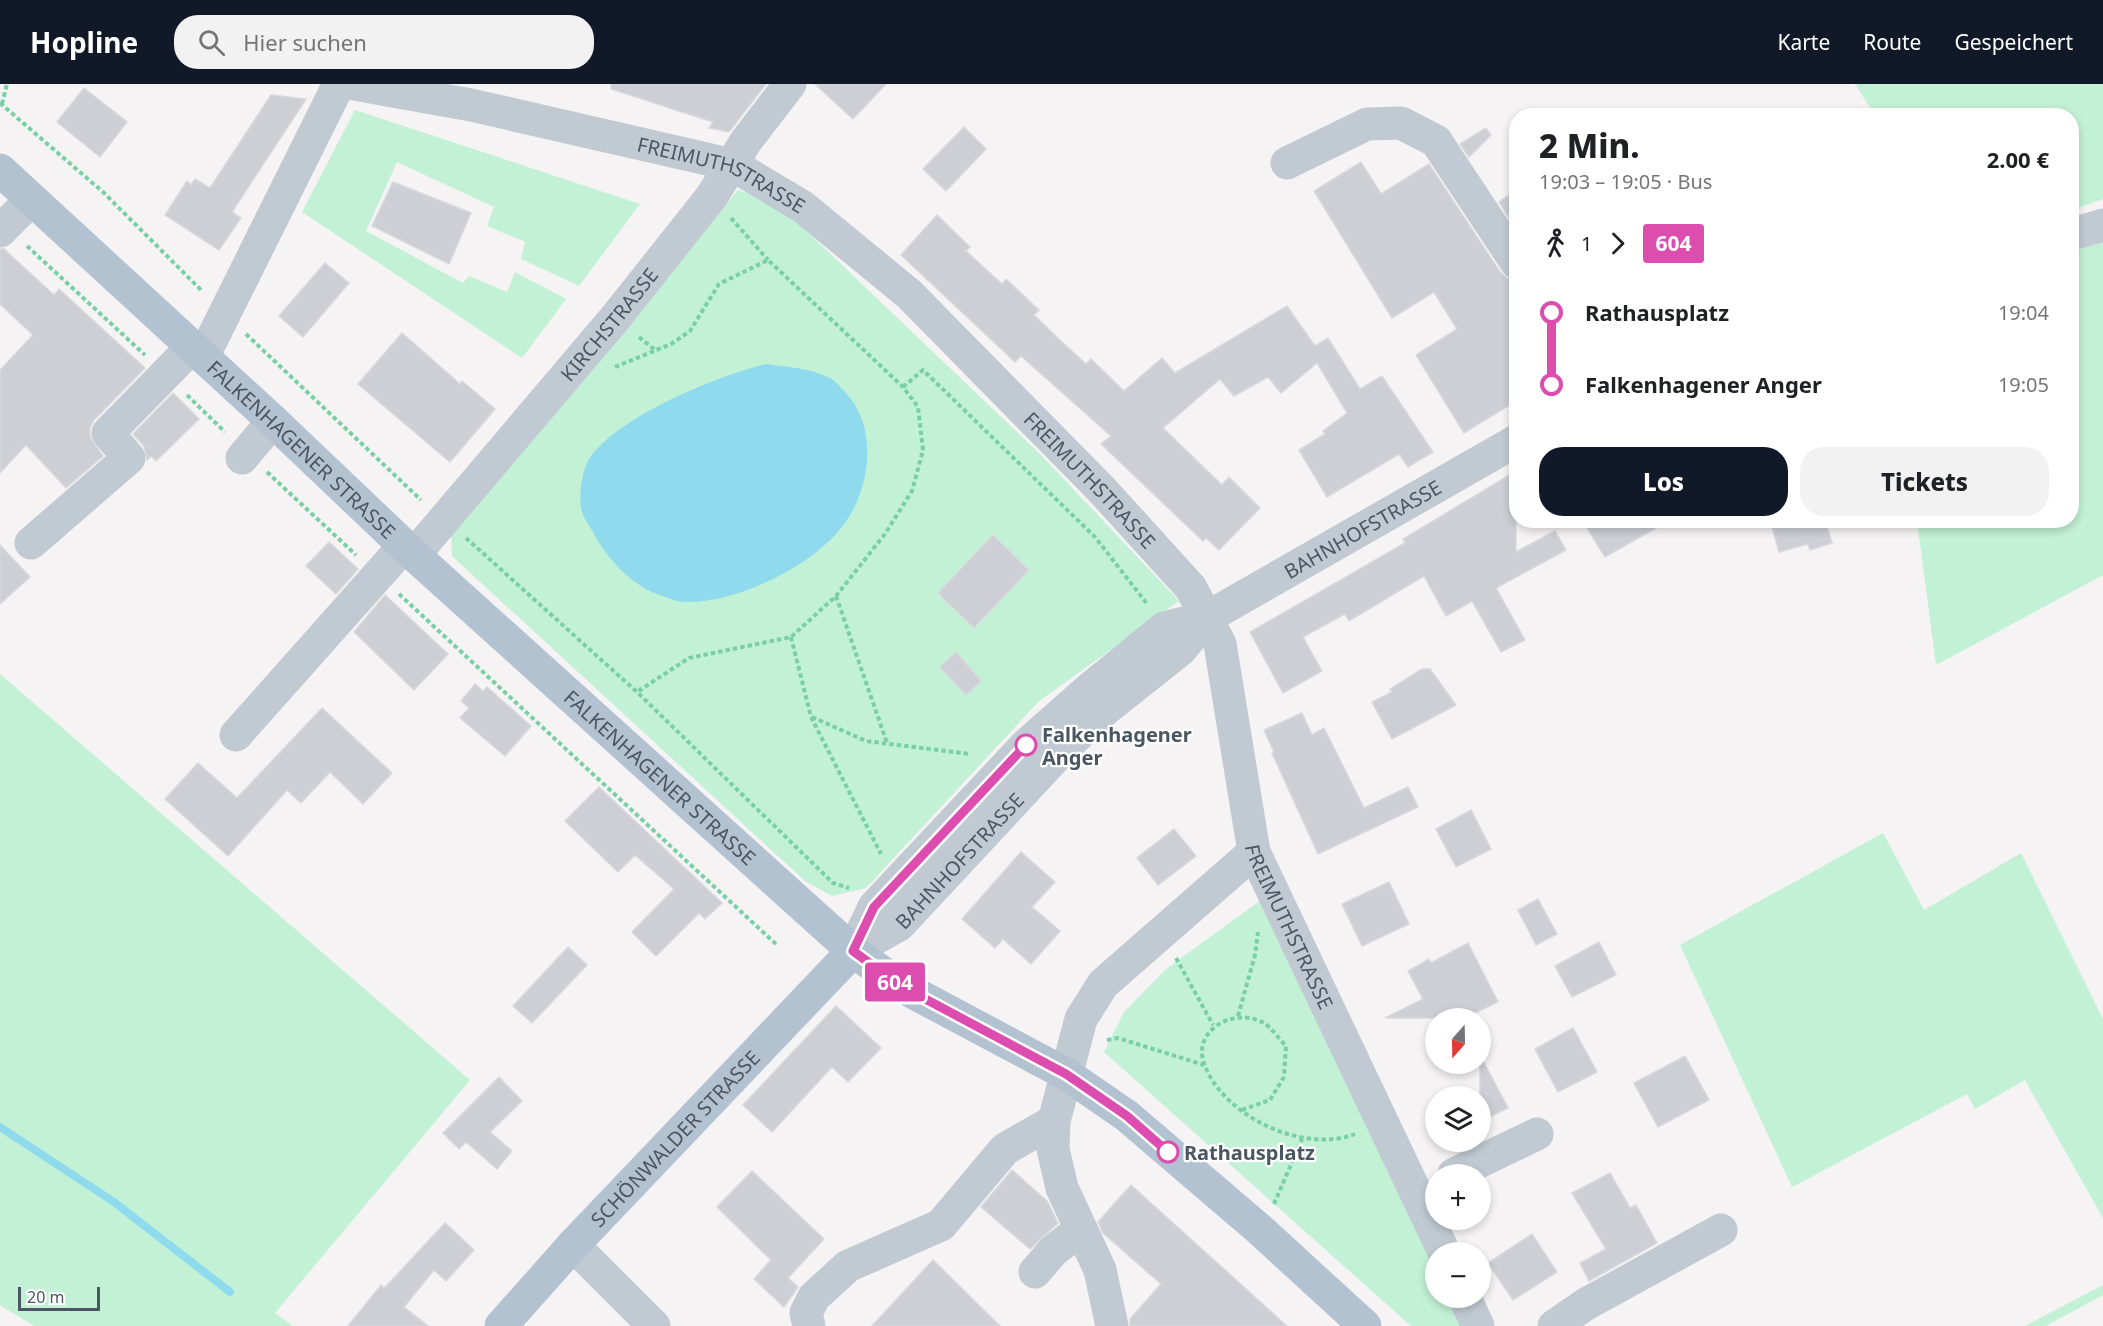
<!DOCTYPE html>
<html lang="de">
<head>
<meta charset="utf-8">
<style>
	:root { --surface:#fff; --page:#f2f2f2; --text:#202124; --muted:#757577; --accent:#111827 }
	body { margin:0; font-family:"Noto Sans",sans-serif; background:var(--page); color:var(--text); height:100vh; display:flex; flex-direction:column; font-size:22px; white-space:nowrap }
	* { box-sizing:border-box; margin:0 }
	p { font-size:20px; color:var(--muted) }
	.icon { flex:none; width:33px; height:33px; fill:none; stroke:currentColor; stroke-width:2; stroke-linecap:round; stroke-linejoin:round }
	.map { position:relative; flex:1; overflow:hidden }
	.sheet { position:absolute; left:1509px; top:24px; width:570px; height:420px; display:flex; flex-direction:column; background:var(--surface); border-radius:24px; box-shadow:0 3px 9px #0003 }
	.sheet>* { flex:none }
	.badge { padding:0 12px; border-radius:4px; font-size:21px; line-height:39px }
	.needle { width:39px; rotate:200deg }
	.tools { position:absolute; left:1425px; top:924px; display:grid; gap:12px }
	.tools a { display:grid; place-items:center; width:66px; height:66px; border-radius:50%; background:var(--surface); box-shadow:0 3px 9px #0003; font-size:30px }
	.scale { position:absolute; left:18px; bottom:15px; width:82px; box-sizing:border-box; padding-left:6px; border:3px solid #4a5661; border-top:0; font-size:16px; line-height:21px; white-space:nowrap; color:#4a5661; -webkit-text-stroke:4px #fff; paint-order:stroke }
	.map>.badge { position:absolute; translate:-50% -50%; box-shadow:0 0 0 3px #fff }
	.legs { display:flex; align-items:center; gap:9px; height:66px; padding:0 30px; font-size:20px }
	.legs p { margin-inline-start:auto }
	.overview { display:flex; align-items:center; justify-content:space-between; height:102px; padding:0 30px }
	h1 { font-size:33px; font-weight:800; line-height:45px }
	.cta { display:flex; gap:12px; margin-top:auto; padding:12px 30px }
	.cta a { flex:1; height:69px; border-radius:24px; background:var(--accent); color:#fff; font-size:24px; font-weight:800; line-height:69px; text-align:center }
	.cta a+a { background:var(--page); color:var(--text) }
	ul { padding:0 30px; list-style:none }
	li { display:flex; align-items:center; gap:21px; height:72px; font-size:22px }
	li i { display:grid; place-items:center; width:9px; height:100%; margin:0 8px; background:currentColor }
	li i::after { content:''; width:15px; height:15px; margin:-8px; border:4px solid; border-radius:50%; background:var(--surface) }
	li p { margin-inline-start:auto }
	li:first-child i { background:linear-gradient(#0000 50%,currentColor 0) }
	li:last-child i { background:linear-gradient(currentColor 50%,#0000 0) }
	header { display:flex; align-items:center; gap:36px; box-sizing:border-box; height:84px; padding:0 30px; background:var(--accent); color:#fff }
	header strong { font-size:28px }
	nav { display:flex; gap:33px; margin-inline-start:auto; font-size:21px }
	.search { width:420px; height:54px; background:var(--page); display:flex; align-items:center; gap:15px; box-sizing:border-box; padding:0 21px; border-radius:24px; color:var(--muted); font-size:22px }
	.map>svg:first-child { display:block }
</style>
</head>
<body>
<header>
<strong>Hopline</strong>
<div class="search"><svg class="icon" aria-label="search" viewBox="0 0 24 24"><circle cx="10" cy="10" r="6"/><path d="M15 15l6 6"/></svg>Hier suchen</div>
<nav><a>Karte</a><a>Route</a><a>Gespeichert</a></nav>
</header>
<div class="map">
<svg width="2103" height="1242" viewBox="0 0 2103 1242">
	<rect width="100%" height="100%" fill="#f5f3f3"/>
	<!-- green -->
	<g fill="#c3f1d5">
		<path d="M 1855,0 L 2103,0 L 2103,115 L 2072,126 L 2072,32 L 1875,31 Z"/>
		<path d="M 355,26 L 640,120 L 579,202 L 521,175 L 525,158 L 487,142 L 494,123 L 397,78 L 366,147 L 463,199 L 469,192 L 507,208 L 515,188 L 566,215 L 522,274 L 302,128 Z"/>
		<path d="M 738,106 L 776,118 L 1041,371 L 1179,517 L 1039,617 L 866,804 L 832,812 L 805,797 L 452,472 L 451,449 Z"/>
		<path d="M 2103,147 L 2103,491 L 1936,581 L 1917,437 L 2072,436 L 2072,157 Z"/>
		<path d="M 0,590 L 470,996 L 275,1229 L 293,1242 L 34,1242 L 0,1221 Z"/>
		<path d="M 1883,749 L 1924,826 L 2021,769 L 2103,935 L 2103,1134 L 2025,996 L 1975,1025 L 1967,1010 L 1792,1103 L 1680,861 Z"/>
		<path d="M 1261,816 L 1435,1186 L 1436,1214 L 1448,1214 L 1462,1242 L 1411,1242 L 1104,968 L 1124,928 L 1166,885 Z"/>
		<path d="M 2103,1201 L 2103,1211 L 2046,1242 L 2025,1242 Z"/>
	</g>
	<!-- water -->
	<path fill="#90daee" d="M 766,280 C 787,283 809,284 828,293 C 835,296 840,303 845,308 C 881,345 870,413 837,449 C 804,486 733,520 683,518 C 675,517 665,513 657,510 C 630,500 606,473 593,448 C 589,441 582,432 581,424 C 579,411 582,386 589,375 C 618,332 717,292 766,280 Z"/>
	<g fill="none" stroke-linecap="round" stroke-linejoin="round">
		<!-- stream -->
		<path stroke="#90daee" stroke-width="8" d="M 0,1043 L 114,1118 L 230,1208"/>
	</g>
	<!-- building -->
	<g fill="#cdcfd5" stroke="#d7d9de" stroke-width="1.5">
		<path d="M 611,0 L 766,0 L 729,48 L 709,44 L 713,38 L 611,5 Z"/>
		<path d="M 815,0 L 886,0 L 853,35 Z"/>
		<path d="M 84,4 L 127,38 L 100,73 L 57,38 Z"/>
		<path d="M 271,11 L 306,15 L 232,128 L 241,134 L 219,166 L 165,131 L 187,97 L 191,101 L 195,95 L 210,104 Z"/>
		<path d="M 964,43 L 986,65 L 946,107 L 923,85 Z"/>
		<path d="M 1486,44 L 1491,51 L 1469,73 L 1460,60 Z"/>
		<path d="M 1361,78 L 1381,110 L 1429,80 L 1500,188 L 1507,194 L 1516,197 L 1516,317 L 1464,349 L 1416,271 L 1457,245 L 1434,208 L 1392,234 L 1314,107 Z"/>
		<path d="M 393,98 L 471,129 L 449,180 L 372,142 Z"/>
		<path d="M 1516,106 L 1516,145 L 1499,118 Z"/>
		<path d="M 937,131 L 970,163 L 966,167 L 1002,200 L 1006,195 L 1039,226 L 1034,231 L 1062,258 L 1086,280 L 1091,275 L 1124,307 L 1162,274 L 1175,289 L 1287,222 L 1315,262 L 1328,254 L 1360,305 L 1382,292 L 1433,368 L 1408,383 L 1399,370 L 1327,413 L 1299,366 L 1325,350 L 1323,347 L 1347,329 L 1317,279 L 1281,309 L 1268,293 L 1234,312 L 1220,295 L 1163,344 L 1222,401 L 1229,393 L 1260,424 L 1219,466 L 1206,454 L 1203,457 L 1101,360 L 1111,352 L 1021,272 L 1015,278 L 901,171 Z"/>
		<path d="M 0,165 L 4,165 L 54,211 L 59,205 L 145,284 L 94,336 L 90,344 L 90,353 L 103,372 L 66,404 L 26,361 L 0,389 L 0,286 L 33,251 L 0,220 Z"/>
		<path d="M 325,179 L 349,199 L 303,253 L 279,232 Z"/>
		<path d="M 402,249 L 460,300 L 462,297 L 495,325 L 450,378 L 358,300 Z"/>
		<path d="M 173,309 L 199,335 L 156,377 L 151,372 L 147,376 L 144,362 L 133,350 Z"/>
		<path d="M 1516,387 L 1516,468 L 1555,447 L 1566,466 L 1496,504 L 1525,556 L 1501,568 L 1472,517 L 1446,532 L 1424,492 L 1349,537 L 1345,530 L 1303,553 L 1322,587 L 1283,609 L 1250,548 L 1405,459 L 1403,455 Z"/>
		<path d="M 1600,436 L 1670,436 L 1605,473 L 1587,444 Z"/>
		<path d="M 1770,436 L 1825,436 L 1832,459 L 1810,466 L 1808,460 L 1779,468 Z"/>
		<path d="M 993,451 L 1029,486 L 974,544 L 938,509 Z"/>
		<path d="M 329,458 L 358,485 L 336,510 L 306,482 Z"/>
		<path d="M 0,461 L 30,493 L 0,520 Z"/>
		<path d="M 385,511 L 448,570 L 414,606 L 354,548 Z"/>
		<path d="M 956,568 L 981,597 L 966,611 L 940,583 Z"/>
		<path d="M 1422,585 L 1430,585 L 1456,621 L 1392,655 L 1372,618 L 1392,608 L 1390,605 Z"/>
		<path d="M 475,600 L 483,607 L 487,603 L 531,642 L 505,672 L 460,634 L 469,624 L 461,617 Z"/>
		<path d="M 322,624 L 392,689 L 363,720 L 330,688 L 301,719 L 287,706 L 228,772 L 165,715 L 198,679 L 237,714 Z"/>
		<path d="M 1302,629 L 1312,651 L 1324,644 L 1364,724 L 1408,703 L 1418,723 L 1318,770 L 1272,669 L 1274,668 L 1264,646 Z"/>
		<path d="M 599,703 L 722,819 L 705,835 L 699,829 L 656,872 L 632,848 L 674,805 L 635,771 L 618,788 L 565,737 Z"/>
		<path d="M 1471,726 L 1491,765 L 1456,783 L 1436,745 Z"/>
		<path d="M 1174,745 L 1196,772 L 1158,801 L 1137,774 Z"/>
		<path d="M 1021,768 L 1055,798 L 1032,823 L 1060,847 L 1031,880 L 1003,855 L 995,864 L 962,835 Z"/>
		<path d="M 1389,798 L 1409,840 L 1362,862 L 1342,820 Z"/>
		<path d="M 1538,815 L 1557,850 L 1536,861 L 1518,826 Z"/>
		<path d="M 1599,858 L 1616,891 L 1572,913 L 1555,882 Z"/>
		<path d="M 1468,859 L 1498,918 L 1465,934 L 1385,934 L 1423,915 L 1408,887 L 1429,875 L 1431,879 Z"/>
		<path d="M 568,863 L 587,881 L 532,939 L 513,922 Z"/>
		<path d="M 836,922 L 881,964 L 848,998 L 832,983 L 772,1048 L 743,1021 Z"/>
		<path d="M 1573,944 L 1597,988 L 1558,1008 L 1535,965 Z"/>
		<path d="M 1480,971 L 1508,1024 L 1480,1038 Z"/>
		<path d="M 1685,972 L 1709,1016 L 1658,1043 L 1634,999 Z"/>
		<path d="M 499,993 L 522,1017 L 490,1048 L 512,1067 L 497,1085 L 466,1058 L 459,1065 L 443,1049 Z"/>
		<path d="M 1012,1086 L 1047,1117 L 1058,1139 L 1030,1165 L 981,1123 Z"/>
		<path d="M 752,1087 L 824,1155 L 788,1194 L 798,1203 L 784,1223 L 754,1195 L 771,1176 L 717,1123 Z"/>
		<path d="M 1610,1089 L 1630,1124 L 1636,1121 L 1657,1159 L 1589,1197 L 1580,1179 L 1606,1165 L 1572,1109 Z"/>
		<path d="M 1131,1101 L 1287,1242 L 1130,1242 L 1130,1235 L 1161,1200 L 1103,1149 L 1098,1138 Z"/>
		<path d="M 445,1139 L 474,1166 L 446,1197 L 434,1186 L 404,1223 L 428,1242 L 348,1242 L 381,1201 L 384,1204 L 391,1197 Z"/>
		<path d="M 1532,1150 L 1557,1188 L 1513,1216 L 1488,1179 Z"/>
		<path d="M 933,1176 L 1000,1242 L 872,1242 Z"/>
	</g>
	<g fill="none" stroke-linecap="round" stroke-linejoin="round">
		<!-- path -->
		<g stroke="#7ad0a6" stroke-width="4" stroke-dasharray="4.5 3" stroke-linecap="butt">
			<path d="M 0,19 L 103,108 L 202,207"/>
			<path d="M 2,20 L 7,0"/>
			<path d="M 731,134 L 768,176"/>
			<path d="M 27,162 L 145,271"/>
			<path d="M 246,250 L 421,416"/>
			<path d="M 639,253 L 655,266"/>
			<path d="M 615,283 L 671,260 L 690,247 L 719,200 L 768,176 L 903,303 L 918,323 L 923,366 L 912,407 L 885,450 L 836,512 L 791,553 L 689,574 L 637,608"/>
			<path d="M 903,303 L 923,286 L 1095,453 L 1148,521"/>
			<path d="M 187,311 L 225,348"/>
			<path d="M 267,388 L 356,471"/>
			<path d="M 466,454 L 637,608 L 833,799 L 849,804"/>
			<path d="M 399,510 L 778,862"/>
			<path d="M 836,512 L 887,659"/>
			<path d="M 791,553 L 811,633 L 881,770"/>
			<path d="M 812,633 L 866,657 L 970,670"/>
			<path d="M 1176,874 L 1213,941"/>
			<path d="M 1238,932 L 1255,871 L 1258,848"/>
			<path d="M 1107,956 L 1118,954 L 1204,981"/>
			<path d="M 1242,1026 L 1270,1016 L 1284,993 L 1286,962 C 1280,956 1272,944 1264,939 C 1234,922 1190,947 1205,982 C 1225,1033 1304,1070 1355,1050"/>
			<path d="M 1274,1120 L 1302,1055"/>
		</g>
		<!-- minor -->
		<g stroke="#c1cad2" stroke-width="33">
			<path id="s1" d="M 354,0 L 471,21 L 733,81 L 803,123 L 909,210 L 1102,406 L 1191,504 L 1220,560 L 1254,768 L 1444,1168"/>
			<path d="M 1287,79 L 1367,40 L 1401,39 L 1436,57 L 1516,178"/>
			<path d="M 0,147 L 31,116"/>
			<path d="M 2072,150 L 2103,141"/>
			<path d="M 203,273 L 339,0"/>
			<path d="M 242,374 L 273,337"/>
			<path d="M 31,459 L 129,374 L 108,349 L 192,263"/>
			<path id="s2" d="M 414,471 L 616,233 L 712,112 L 746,57 L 790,0"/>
			<path d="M 236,651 L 404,462"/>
			<path id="s3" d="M 853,867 L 874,823 L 1026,661 L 1087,607 L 1164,544 L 1208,533 L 1516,357"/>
			<path id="s4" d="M 853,867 L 899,841 L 1062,666 L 1107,624 L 1180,566 L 1208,533"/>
			<path d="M 1454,1090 L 1537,1050"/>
			<path d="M 573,1161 L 654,1242"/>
			<path d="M 1035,1188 L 1053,1167 L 1081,1145"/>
			<path d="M 1465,1214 L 1478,1242"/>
			<path d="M 809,1242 L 806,1229 L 814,1213 L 848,1182 L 941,1141 L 1005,1065 L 1054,1037"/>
			<path d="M 1112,1242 L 1100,1186 L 1062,1104 L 1053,1065 L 1054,1037 L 1081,935 L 1103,900 L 1254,768"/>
			<path d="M 1554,1242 L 1586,1220 L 1721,1146"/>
		</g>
		<!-- major -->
		<g stroke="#b3c2d1" stroke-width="33">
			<path id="s5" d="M 0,86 L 273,337 L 414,471 L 853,867 L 901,902 L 1066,990 L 1127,1032 L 1259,1145 L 1365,1242"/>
			<path id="s6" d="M 501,1242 L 573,1161 L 853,867"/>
		</g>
	</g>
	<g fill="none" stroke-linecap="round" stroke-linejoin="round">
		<defs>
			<path id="line-1" d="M 1026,661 L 874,823 L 853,867 L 901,902 L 1066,990 L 1127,1032 L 1168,1068"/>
		</defs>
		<!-- line-1 casing -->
		<use href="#line-1" stroke="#fff" stroke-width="14"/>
		<!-- line-1 -->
		<use href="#line-1" stroke="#dd4daf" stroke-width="9"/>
	</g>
	<!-- markers -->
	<g fill="#fff" stroke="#dd4daf" stroke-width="3">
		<circle cx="1026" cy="661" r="10"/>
		<circle cx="1168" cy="1068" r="10"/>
	</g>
	<g text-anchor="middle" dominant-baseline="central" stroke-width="4.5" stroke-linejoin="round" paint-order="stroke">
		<!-- street labels -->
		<g font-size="20" fill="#4a5661" stroke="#fff">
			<text stroke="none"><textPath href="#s1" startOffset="380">FREIMUTHSTRASSE</textPath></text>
			<text stroke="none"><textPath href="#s2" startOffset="302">KIRCHSTRASSE</textPath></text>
			<text stroke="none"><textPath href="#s5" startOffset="411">FALKENHAGENER STRASSE</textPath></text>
			<text stroke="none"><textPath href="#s1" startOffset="866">FREIMUTHSTRASSE</textPath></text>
			<text stroke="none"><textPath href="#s3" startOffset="675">BAHNHOFSTRASSE</textPath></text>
			<text stroke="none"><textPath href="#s5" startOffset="897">FALKENHAGENER STRASSE</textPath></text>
			<text stroke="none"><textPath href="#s4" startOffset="141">BAHNHOFSTRASSE</textPath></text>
			<text stroke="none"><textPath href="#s1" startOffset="1370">FREIMUTHSTRASSE</textPath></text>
			<text stroke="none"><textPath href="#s6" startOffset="256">SCHÖNWALDER STRASSE</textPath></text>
		</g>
		<!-- stop labels -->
		<g font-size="20" font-weight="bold" fill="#4a5661" stroke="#fff" text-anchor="start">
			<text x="1042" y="650">Falkenhagener<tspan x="1042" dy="23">Anger</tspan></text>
			<text x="1184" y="1068">Rathausplatz</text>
		</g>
	</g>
</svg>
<div class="tools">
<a><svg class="needle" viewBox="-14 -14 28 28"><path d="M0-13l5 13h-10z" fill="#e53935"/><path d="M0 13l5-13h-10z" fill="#757577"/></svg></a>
<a><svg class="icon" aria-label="layers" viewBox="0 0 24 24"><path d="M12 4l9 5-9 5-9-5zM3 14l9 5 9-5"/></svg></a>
<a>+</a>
<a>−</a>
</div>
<div class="scale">20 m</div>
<b class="badge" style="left:895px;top:898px;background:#dd4daf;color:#fff">604</b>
<section class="sheet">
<div class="overview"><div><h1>2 Min.</h1><p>19:03 – 19:05 · Bus</p></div><b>2.00 €</b></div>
<div class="legs"><svg class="icon" aria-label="walk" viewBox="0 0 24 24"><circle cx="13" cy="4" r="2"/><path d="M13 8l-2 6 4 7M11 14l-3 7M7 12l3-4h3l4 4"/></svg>1<svg class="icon" aria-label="forward" viewBox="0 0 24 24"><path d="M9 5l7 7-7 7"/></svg><b class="badge" style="background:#dd4daf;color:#fff">604</b></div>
<ul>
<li><i style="color:#dd4daf"></i><b>Rathausplatz</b><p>19:04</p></li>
<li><i style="color:#dd4daf"></i><b>Falkenhagener Anger</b><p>19:05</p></li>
</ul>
<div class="cta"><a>Los</a><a>Tickets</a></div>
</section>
</div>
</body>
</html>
